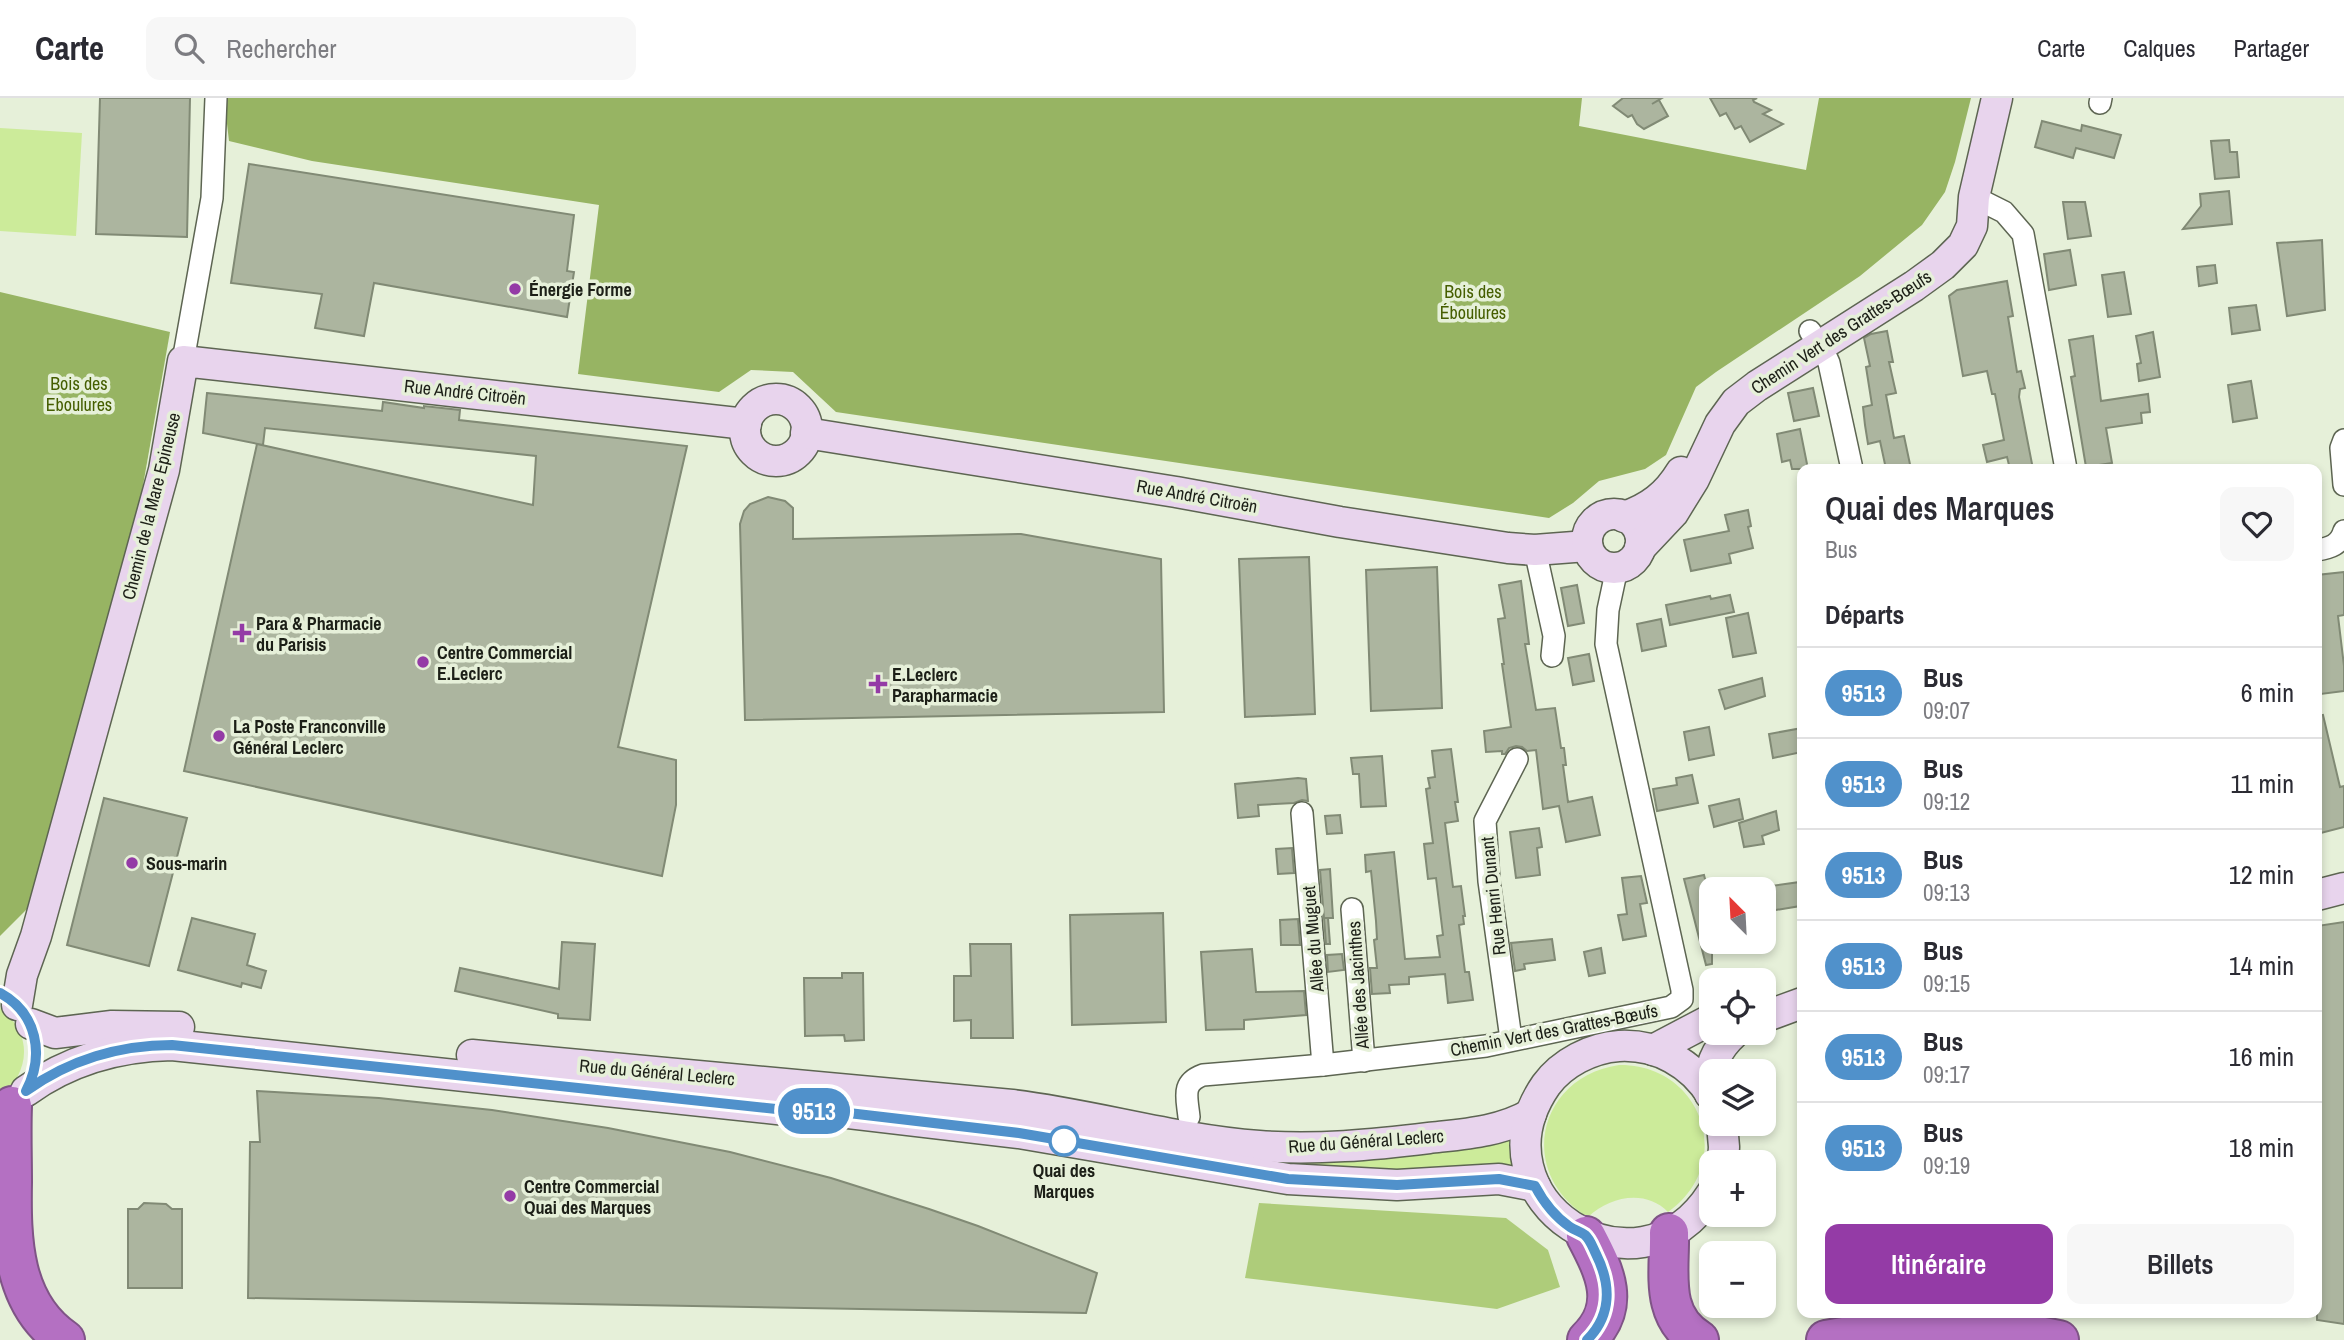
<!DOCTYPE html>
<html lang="fr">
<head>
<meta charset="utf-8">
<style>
	:root { --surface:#fff; --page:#f7f7f7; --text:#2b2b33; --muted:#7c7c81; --line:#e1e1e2; --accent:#943ba6 }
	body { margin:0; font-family:"Archivo Narrow",sans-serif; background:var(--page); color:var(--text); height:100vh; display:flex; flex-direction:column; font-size:26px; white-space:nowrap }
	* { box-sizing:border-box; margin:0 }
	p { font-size:23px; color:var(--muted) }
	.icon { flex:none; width:38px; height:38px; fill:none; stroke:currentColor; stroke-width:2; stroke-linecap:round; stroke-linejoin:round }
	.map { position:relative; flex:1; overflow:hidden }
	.side { position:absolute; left:1797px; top:366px; width:525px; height:854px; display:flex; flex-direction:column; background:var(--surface); border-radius:14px; box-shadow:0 4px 10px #0003 }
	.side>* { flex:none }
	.badge { padding:0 14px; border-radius:23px; font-size:24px; line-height:46px }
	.needle { width:46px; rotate:336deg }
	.fabs { position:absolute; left:1699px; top:779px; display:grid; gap:14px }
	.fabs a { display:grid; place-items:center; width:77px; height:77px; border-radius:14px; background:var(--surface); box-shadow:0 4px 10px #0003; font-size:35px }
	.map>.badge { position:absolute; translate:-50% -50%; box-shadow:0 0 0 4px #fff }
	h2 { padding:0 28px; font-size:26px; line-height:63px }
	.round { display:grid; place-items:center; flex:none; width:74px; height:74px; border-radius:14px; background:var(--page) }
	.head { display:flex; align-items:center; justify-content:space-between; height:119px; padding:0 28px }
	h1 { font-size:33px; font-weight:600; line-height:52px }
	.primary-button { display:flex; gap:14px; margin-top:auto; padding:14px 28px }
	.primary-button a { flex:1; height:80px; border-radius:14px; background:var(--accent); color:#fff; font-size:28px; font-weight:600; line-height:80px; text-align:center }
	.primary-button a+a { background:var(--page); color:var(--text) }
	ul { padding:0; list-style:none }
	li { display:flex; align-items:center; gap:21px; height:91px; padding:0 28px; border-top:2px solid var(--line) }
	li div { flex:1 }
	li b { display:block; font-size:26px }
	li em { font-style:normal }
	li .badge { min-width:77px; font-weight:700; text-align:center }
	header { display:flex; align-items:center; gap:42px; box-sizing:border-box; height:98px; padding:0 35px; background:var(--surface); border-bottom:2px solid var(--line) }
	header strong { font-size:33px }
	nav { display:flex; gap:38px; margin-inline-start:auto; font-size:24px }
	.search { width:490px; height:63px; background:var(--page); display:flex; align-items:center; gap:18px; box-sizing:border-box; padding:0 24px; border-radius:14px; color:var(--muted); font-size:26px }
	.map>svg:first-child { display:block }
</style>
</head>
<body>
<header>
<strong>Carte</strong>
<div class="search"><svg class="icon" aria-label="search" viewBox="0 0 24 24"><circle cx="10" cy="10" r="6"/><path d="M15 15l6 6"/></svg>Rechercher</div>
<nav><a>Carte</a><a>Calques</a><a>Partager</a></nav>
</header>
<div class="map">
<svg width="2344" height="1242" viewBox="0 0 2344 1242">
	<rect width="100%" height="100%" fill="#e6f0d9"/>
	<!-- green -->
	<g fill="#cceb9a">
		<path d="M 0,30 L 82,35 L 76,138 L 0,133 Z"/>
		<path d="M 0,910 C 34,937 30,973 0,1001 Z"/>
		<path d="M 1619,967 C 1702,966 1737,1065 1668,1114 C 1646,1091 1610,1098 1588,1119 C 1516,1076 1537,979 1619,967 Z"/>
		<path d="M 1511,1036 L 1514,1073 L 1440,1075 L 1290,1067 L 1321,1059 Z"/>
	</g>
	<!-- forest -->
	<g fill="#97b463">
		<path d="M 224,0 L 1582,0 L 1579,28 L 1806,72 L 1819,0 L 1971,0 L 1955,64 L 1945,94 L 1922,127 L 1860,178 L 1716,274 L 1696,289 L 1666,357 L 1645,371 L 1599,383 L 1573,405 L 1549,420 L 836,314 L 793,274 L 751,272 L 719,294 L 578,276 L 599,107 L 312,63 L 229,43 Z"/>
		<path d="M 0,194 L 170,234 L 136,427 L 30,808 L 0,838 Z"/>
	</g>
	<!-- water -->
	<path fill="#aecc7a" d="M 1259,1105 L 1506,1120 L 1548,1152 L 1560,1189 L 1497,1211 L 1245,1180 Z"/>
	<!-- building -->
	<g fill="#acb59f" stroke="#818a75" stroke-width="2">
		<path d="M 100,0 L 190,0 L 187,139 L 96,136 Z"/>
		<path d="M 1623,0 L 1662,0 L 1652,6 L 1659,2 L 1668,18 L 1644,31 L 1637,26 L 1632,17 L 1628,19 L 1613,8 Z"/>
		<path d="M 1710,0 L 1757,0 L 1753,2 L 1754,4 L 1771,12 L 1763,16 L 1783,26 L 1750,44 L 1741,28 L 1735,31 L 1726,15 L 1720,18 Z"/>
		<path d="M 2042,23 L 2081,33 L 2082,27 L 2121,37 L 2114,60 L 2076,50 L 2073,60 L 2035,49 Z"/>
		<path d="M 2229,42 L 2230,54 L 2237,54 L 2239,79 L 2215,81 L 2211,43 Z"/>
		<path d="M 249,66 L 574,117 L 567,173 L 574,174 L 567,219 L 374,185 L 364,238 L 315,230 L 322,196 L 231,185 Z"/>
		<path d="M 2229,93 L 2232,126 L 2183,131 L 2201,108 L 2200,96 Z"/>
		<path d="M 2063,104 L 2085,104 L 2091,138 L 2068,141 Z"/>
		<path d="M 2322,142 L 2325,212 L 2287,218 L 2277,145 Z"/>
		<path d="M 2070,152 L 2076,187 L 2049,192 L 2044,156 Z"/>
		<path d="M 2215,167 L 2217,185 L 2199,188 L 2197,169 Z"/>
		<path d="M 2124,174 L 2131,216 L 2108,219 L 2102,177 Z"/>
		<path d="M 2007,183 L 2013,218 L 2008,219 L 2017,274 L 2021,273 L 2025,290 L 2020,291 L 2019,299 L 2033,371 L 2010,371 L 2007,359 L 1987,364 L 1983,347 L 2004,342 L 1995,296 L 1992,296 L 1987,273 L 1963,278 L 1949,198 L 1957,192 Z"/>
		<path d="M 2256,207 L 2260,232 L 2232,236 L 2229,210 Z"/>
		<path d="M 1887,233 L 1893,264 L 1889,264 L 1896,295 L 1886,297 L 1894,340 L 1904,338 L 1911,371 L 1886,371 L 1880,343 L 1868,346 L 1865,327 L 1863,309 L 1872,307 L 1866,269 L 1870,268 L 1864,240 L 1871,236 Z"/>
		<path d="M 2153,234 L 2160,279 L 2139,283 L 2137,266 L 2141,265 L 2136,238 Z"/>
		<path d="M 2093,238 L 2101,303 L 2148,296 L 2150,314 L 2141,315 L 2142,325 L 2106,330 L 2112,365 L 2086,369 L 2071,279 L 2075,278 L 2069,242 Z"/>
		<path d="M 2251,283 L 2257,320 L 2233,324 L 2228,287 Z"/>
		<path d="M 1813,290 L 1819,318 L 1794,323 L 1788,295 Z"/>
		<path d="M 207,295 L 382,313 L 383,304 L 424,310 L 424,308 L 460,312 L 459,322 L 687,348 L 618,649 L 676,662 L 676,707 L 662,778 L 184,673 L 257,346 L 533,407 L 536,358 L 265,330 L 263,347 L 203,335 Z"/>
		<path d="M 1800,331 L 1808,371 L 1792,371 L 1790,362 L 1782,364 L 1777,336 Z"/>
		<path d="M 768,399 L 785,403 L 793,410 L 793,441 L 1021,436 L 1161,461 L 1164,614 L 745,622 L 740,426 L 744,413 L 750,406 Z"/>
		<path d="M 1748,412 L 1751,428 L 1748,429 L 1753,450 L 1729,456 L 1731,465 L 1691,473 L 1684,442 L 1729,433 L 1725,417 Z"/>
		<path d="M 1309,459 L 1315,616 L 1245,619 L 1239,461 Z"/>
		<path d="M 1437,469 L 1442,610 L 1371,613 L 1366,472 Z"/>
		<path d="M 2344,474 L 2344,517 L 2338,518 L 2344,568 L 2344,593 L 2321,596 L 2317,561 L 2317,477 Z"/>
		<path d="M 1521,483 L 1529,546 L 1525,546 L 1536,612 L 1555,610 L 1561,650 L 1564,650 L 1566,667 L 1563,667 L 1568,704 L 1592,699 L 1600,737 L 1566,744 L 1559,708 L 1543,711 L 1536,652 L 1527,653 L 1522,649 L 1516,648 L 1509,650 L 1505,656 L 1502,656 L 1502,653 L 1486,654 L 1484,633 L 1511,629 L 1502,566 L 1504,566 L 1498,521 L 1505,520 L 1499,487 Z"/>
		<path d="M 1577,487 L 1584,525 L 1568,528 L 1561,490 Z"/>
		<path d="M 1730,497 L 1734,514 L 1670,527 L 1666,507 L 1710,498 L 1711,501 Z"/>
		<path d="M 1748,515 L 1756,555 L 1733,559 L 1726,520 Z"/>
		<path d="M 1661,521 L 1666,548 L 1642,553 L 1637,526 Z"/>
		<path d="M 1589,556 L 1594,583 L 1573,587 L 1568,560 Z"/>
		<path d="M 1762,580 L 1765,598 L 1725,611 L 1719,592 Z"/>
		<path d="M 2323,617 L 2340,689 L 2344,688 L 2344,729 L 2317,736 L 2317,618 Z"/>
		<path d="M 1709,629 L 1714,657 L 1689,662 L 1684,634 Z"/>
		<path d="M 1802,630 L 1802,654 L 1773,660 L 1769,636 Z"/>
		<path d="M 1451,651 L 1458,704 L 1455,704 L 1458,723 L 1445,725 L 1453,789 L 1461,788 L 1465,818 L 1463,818 L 1464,826 L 1459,827 L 1465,874 L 1469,874 L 1473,902 L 1448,905 L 1445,876 L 1409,879 L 1409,886 L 1389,887 L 1390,895 L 1372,896 L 1370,870 L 1377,870 L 1374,842 L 1377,841 L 1376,823 L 1371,773 L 1366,774 L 1365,757 L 1394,754 L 1405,861 L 1440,859 L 1437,838 L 1443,837 L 1436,780 L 1428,781 L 1424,746 L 1433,745 L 1426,691 L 1430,690 L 1428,680 L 1435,679 L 1432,653 Z"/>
		<path d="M 1382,658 L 1386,708 L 1361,709 L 1359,676 L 1353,676 L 1351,660 Z"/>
		<path d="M 1692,677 L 1698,705 L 1657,713 L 1653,691 L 1677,687 L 1676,680 Z"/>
		<path d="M 1298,680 L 1306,681 L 1308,703 L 1302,702 L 1294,705 L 1258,707 L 1259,718 L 1238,720 L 1235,686 Z"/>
		<path d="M 104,700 L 187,720 L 149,868 L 67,847 Z"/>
		<path d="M 1739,701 L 1743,721 L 1714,729 L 1709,708 Z"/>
		<path d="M 1776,713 L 1779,732 L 1762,738 L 1764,746 L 1744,749 L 1739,725 Z"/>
		<path d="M 1340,717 L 1342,735 L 1327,736 L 1325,718 Z"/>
		<path d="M 1539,730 L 1542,749 L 1537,750 L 1540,777 L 1516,780 L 1510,734 Z"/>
		<path d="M 1292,750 L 1294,775 L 1278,776 L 1276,751 Z"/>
		<path d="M 1330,771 L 1333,820 L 1328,820 L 1330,846 L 1326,846 L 1324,820 L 1327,820 L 1324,820 L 1320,772 Z"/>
		<path d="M 1704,777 L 1706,785 L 1709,784 L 1712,795 L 1712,866 L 1706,867 L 1684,781 Z"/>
		<path d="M 1641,778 L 1647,805 L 1640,806 L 1646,838 L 1623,842 L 1618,817 L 1627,816 L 1622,780 Z"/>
		<path d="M 1800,784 L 1802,799 L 1800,808 L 1764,814 L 1764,789 Z"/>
		<path d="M 1163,815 L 1166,924 L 1072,927 L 1070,817 Z"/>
		<path d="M 192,820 L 255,836 L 247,867 L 266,873 L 261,890 L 242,885 L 241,889 L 178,872 Z"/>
		<path d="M 1298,821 L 1300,847 L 1281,847 L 1280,822 Z"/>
		<path d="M 2344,824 L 2344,1226 L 2317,1222 L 2317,828 Z"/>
		<path d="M 1552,841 L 1555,862 L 1524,866 L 1525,871 L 1515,873 L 1511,845 Z"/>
		<path d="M 562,844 L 595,846 L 590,922 L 558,920 L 558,916 L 455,893 L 460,870 L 559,891 Z"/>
		<path d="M 970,846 L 1011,846 L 1013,940 L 971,940 L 971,922 L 954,923 L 954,878 L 971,878 Z"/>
		<path d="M 1601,850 L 1605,875 L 1589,878 L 1584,854 Z"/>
		<path d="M 1252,851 L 1256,894 L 1304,893 L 1306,917 L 1244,922 L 1244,931 L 1206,932 L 1201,854 Z"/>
		<path d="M 1342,856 L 1344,872 L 1328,874 L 1327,857 Z"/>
		<path d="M 842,875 L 863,875 L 864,942 L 845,943 L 844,937 L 805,938 L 804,880 L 842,880 Z"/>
		<path d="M 257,993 L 379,1000 L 492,1012 L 608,1030 L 730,1054 L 831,1080 L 929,1111 L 978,1128 L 1097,1175 L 1086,1215 L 248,1200 L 250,1044 L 260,1044 Z"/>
		<path d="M 144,1105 L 166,1106 L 172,1111 L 182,1111 L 182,1190 L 128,1190 L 128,1111 L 138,1111 Z"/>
	</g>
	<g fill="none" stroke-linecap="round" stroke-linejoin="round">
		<defs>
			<g id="minor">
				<path d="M 2100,5 L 2101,0"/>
				<path d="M 1974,99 L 2004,114 L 2023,136 L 2066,371"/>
				<path d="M 1810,233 L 1824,254 L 1829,265 L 1852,371"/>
				<path d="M 183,263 L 212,100 L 216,0"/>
				<path d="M 2344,342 L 2341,350 L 2344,387"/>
				<path d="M 1535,452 L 1554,538 L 1552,558"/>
				<path d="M 2317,452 C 2330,450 2340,447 2344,433"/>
				<path d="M 1302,715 L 1323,967"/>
				<path d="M 1352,811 L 1364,963"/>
				<path d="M 1511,941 L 1489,783 L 1485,723 L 1517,661"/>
				<path d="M 1189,1019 C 1187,999 1181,985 1203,977 L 1323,967 L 1486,948 L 1671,909 L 1682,901 L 1682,892 L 1606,546 L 1608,512 L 1617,470"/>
			</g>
			<g id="secondary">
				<circle cx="776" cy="332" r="31"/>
				<path d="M 806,335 L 1176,394 L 1340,424 L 1508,450 L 1535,452 L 1587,448"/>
				<circle cx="1614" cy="443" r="27"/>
				<path d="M 1624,419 C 1650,410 1667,397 1681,374"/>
				<path d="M 1640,450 L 1673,415 L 1694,381 L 1720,326 L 1736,304 L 1757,288 L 1914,188 L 1943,167 L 1963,147 L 1972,128 L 1974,99 L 1997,0"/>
				<path d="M 2317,797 L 2344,790"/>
				<path d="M 17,907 L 22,877 L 36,838 L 164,372 L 183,263 L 746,326"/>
				<path d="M 1764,919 L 1802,905"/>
				<path d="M 31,926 L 55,935 L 112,928 L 179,929"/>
				<path d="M 1653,952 L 1712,921"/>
				<path d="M 472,957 L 1012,1007 C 1095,1017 1176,1042 1259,1048 C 1316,1052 1372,1047 1429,1040 C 1464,1036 1500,1034 1531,1016"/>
				<path d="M 26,993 C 69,962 120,948 172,947 L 795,1013 L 840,1014 L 1019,1035 L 1288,1081 L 1397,1087 L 1499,1081 L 1535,1088"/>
				<path d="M 1710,996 C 1708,970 1715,952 1735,934"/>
				<path d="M 1712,998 C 1692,965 1657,946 1619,948 C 1591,950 1562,965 1546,987 C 1467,1101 1637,1213 1712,1095"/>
				<path d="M 1722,1026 L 1724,1049 L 1723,1064"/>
			</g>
			<g id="motorway">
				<path d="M 12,1008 C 11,1033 12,1058 12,1084 C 11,1141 12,1206 65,1242"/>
				<path d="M 1669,1135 C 1670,1174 1659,1218 1699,1242"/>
				<path d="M 1586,1138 C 1605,1174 1622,1208 1587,1242"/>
				<path d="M 1826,1242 C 1908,1227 1978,1225 2059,1242"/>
			</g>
		</defs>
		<!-- minor casing -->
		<use href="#minor" stroke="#5d6552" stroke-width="24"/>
		<!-- secondary casing -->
		<use href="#secondary" stroke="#5d6552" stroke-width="33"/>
		<!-- motorway casing -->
		<use href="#motorway" stroke="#7f5486" stroke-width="42"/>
		<!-- minor -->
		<use href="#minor" stroke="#fff" stroke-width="21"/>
		<!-- secondary -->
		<use href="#secondary" stroke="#e8d4ed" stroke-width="30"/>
		<!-- motorway -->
		<use href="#motorway" stroke="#b470c2" stroke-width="38"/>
	</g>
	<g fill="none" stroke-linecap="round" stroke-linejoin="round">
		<defs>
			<path id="line" d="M 0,895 C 37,915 45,957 26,993 C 69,962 120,947 172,947 L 795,1013 L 840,1014 L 1019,1035 L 1288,1081 L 1397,1087 L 1499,1081 L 1535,1088 C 1544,1105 1554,1118 1570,1129 C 1575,1132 1581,1134 1585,1137 C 1590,1141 1593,1150 1596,1156 C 1611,1186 1612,1217 1587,1242"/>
		</defs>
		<!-- line casing -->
		<use href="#line" stroke="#fff" stroke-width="16"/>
		<!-- line -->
		<use href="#line" stroke="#5091cb" stroke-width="10"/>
	</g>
	<!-- markers -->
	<g fill="#943ba6" stroke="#e6f0d9" stroke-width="2.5">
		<circle cx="515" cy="191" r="7"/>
		<path d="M238.5 524.5h7v7h7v7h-7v7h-7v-7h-7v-7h7z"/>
		<circle cx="423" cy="564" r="7"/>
		<path d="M874.5 575.5h7v7h7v7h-7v7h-7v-7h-7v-7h7z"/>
		<circle cx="219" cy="638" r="7"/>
		<circle cx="132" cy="765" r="7"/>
		<circle cx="510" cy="1098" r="7"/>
	</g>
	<circle fill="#fff" stroke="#5091cb" stroke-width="3.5" cx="1064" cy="1043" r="14"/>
	<g text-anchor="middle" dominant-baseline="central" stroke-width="7" stroke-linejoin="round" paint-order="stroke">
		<!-- poi labels -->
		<g font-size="18" font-weight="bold" fill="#1c1f17" stroke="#e6f0d9" text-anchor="start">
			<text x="529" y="191">Énergie Forme</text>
			<text x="256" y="525">Para &amp; Pharmacie<tspan x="256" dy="21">du Parisis</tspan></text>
			<text x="437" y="554">Centre Commercial<tspan x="437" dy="21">E.Leclerc</tspan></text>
			<text x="892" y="576">E.Leclerc<tspan x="892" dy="21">Parapharmacie</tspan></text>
			<text x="233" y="628">La Poste Franconville<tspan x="233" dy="21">Général Leclerc</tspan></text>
			<text x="146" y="765">Sous-marin</text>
			<text x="524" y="1088">Centre Commercial<tspan x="524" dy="21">Quai des Marques</tspan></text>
		</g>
		<!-- park labels -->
		<g font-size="18" fill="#455e00" stroke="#e6f0d9">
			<text x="1473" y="193">Bois des<tspan x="1473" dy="21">Éboulures</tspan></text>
			<text x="79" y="285">Bois des<tspan x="79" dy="21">Eboulures</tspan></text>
		</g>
		<!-- street labels -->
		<g font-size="18" fill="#1c1f17" stroke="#e6f0d9">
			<text transform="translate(1841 234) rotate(-33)">Chemin Vert des Grattes-Bœufs</text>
			<text transform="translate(465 294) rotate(6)">Rue André Citroën</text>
			<text transform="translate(1197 398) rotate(10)">Rue André Citroën</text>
			<text transform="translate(151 408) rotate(-76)">Chemin de la Mare Epineuse</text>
			<text transform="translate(1493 798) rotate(-96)">Rue Henri Dunant</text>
			<text transform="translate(1313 841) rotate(-95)">Allée du Muguet</text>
			<text transform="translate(1358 887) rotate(-94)">Allée des Jacinthes</text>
			<text transform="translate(1554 932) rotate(-11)">Chemin Vert des Grattes-Bœufs</text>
			<text transform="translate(657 974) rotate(5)">Rue du Général Leclerc</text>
			<text transform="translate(1366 1043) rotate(-4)">Rue du Général Leclerc</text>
		</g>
		<!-- stop labels -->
		<g font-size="18" font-weight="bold" fill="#1c1f17" stroke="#e6f0d9">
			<text x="1064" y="1072">Quai des<tspan x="1064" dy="21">Marques</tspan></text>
		</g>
	</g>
</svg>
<div class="fabs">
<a><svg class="needle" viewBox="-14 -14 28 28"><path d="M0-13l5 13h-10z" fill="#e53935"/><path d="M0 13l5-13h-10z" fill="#7c7c81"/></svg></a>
<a><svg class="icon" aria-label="locate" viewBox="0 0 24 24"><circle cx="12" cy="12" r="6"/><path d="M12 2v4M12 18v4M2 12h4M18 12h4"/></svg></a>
<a><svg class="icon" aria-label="layers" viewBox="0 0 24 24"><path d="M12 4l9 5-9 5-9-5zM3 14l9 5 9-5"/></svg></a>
<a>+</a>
<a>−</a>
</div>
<b class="badge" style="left:814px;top:1013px;background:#5091cb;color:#fff">9513</b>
<section class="side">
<div class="head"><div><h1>Quai des Marques</h1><p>Bus</p></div><a class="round"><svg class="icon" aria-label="heart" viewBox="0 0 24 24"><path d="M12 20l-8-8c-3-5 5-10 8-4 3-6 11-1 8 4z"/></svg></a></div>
<h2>Départs</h2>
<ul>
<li><span class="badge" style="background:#5091cb;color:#fff">9513</span><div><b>Bus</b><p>09:07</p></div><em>6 min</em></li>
<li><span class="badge" style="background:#5091cb;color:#fff">9513</span><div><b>Bus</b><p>09:12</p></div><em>11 min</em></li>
<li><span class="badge" style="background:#5091cb;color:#fff">9513</span><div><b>Bus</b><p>09:13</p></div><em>12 min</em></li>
<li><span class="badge" style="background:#5091cb;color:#fff">9513</span><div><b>Bus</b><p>09:15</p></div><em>14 min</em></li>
<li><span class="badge" style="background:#5091cb;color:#fff">9513</span><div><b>Bus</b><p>09:17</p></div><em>16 min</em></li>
<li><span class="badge" style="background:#5091cb;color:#fff">9513</span><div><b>Bus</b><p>09:19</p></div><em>18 min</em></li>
</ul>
<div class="primary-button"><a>Itinéraire</a><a>Billets</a></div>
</section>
</div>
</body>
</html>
